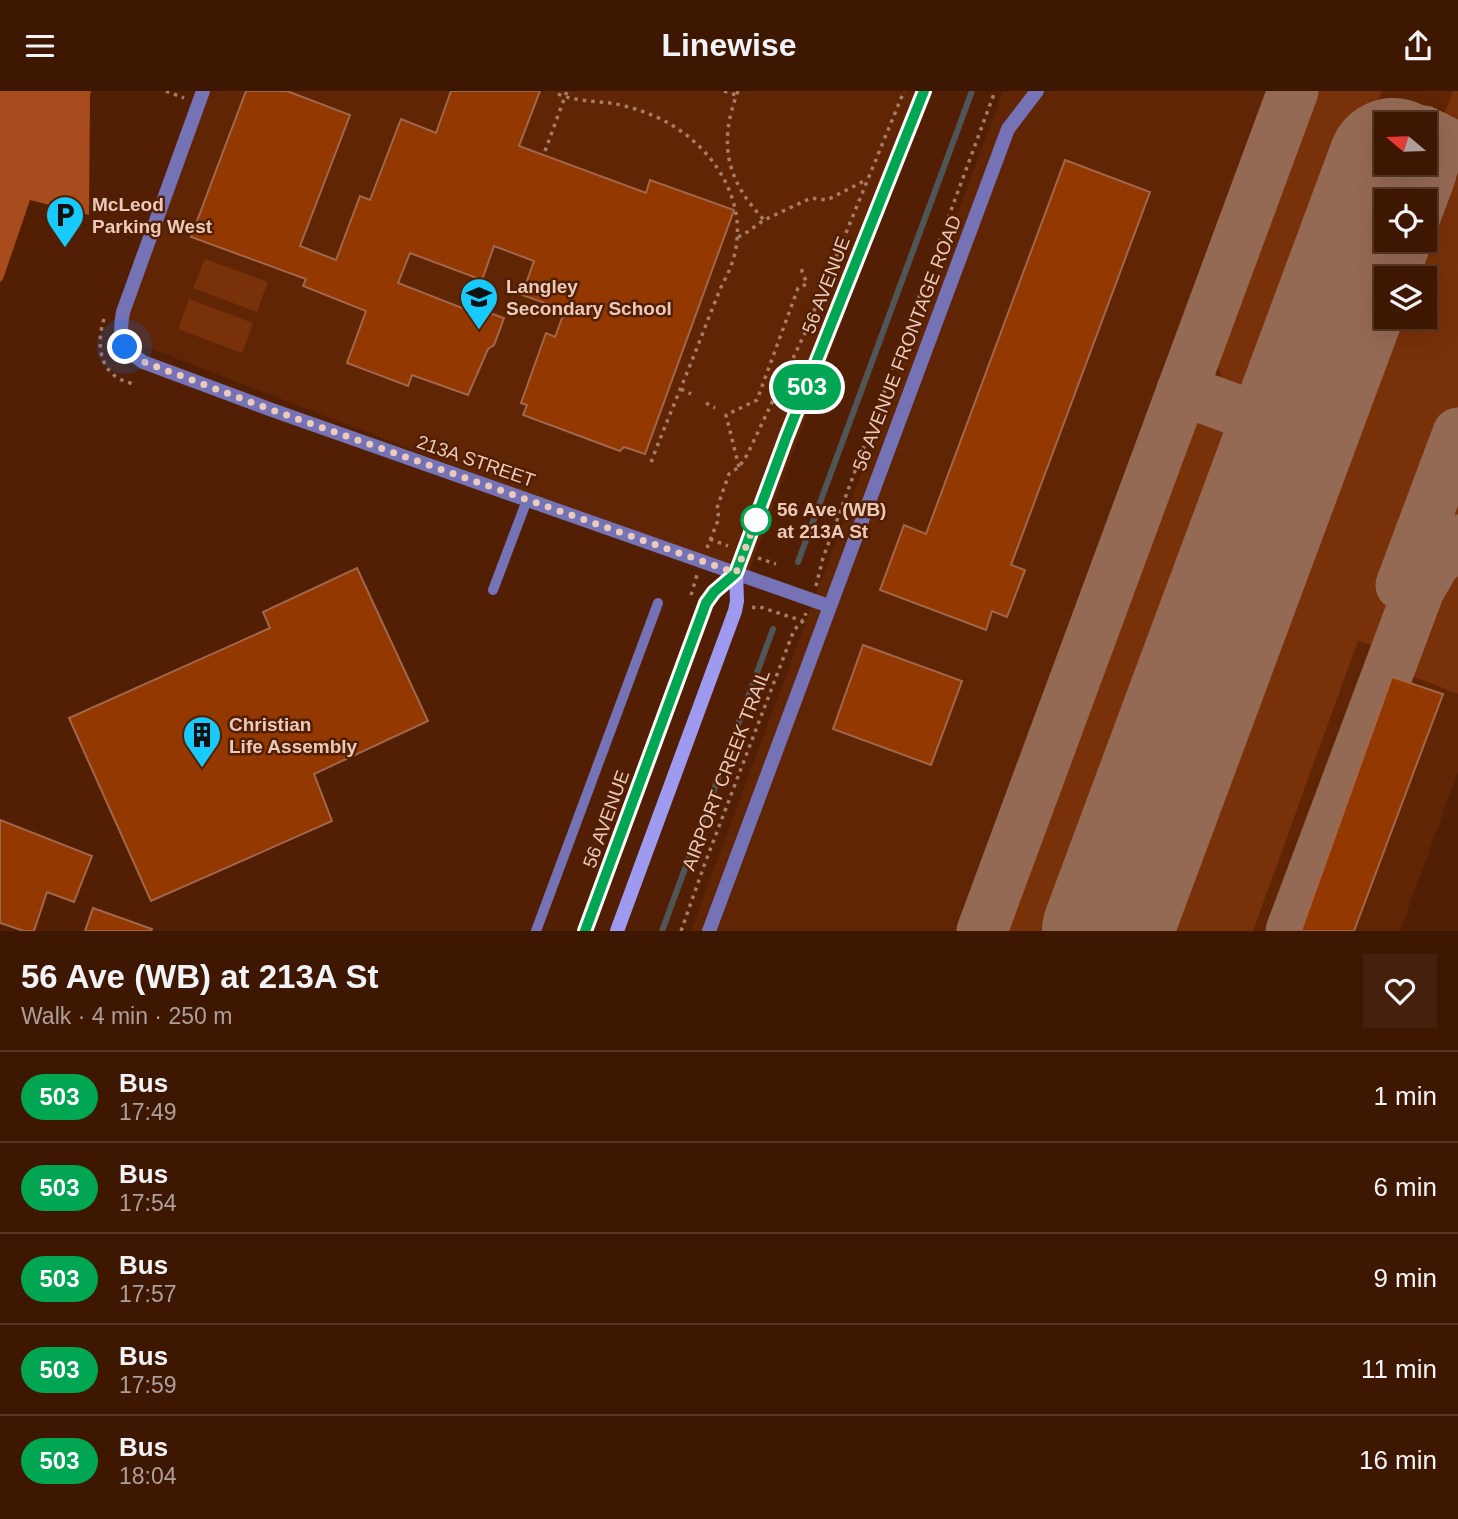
<!DOCTYPE html>
<html lang="en">
<head>
<meta charset="utf-8">
<style>
	:root { --surface:#3e1703; --page:#45200d; --text:#f1f3f6; --muted:#ad9f9a; --line:#573625 }
	body { margin:0; font-family:Arial,sans-serif; background:var(--page); color:var(--text); height:100vh; display:flex; flex-direction:column; font-size:26px; white-space:nowrap }
	* { box-sizing:border-box; margin:0 }
	p { font-size:23px; color:var(--muted) }
	.icon { flex:none; width:38px; height:38px; fill:none; stroke:currentColor; stroke-width:2; stroke-linecap:round; stroke-linejoin:round }
	.map { position:relative; height:840px; overflow:hidden }
	.details { display:flex; flex-direction:column; background:var(--surface); flex:1 }
	.details>* { flex:none }
	.badge { padding:0 14px; border-radius:23px; font-size:24px; line-height:46px }
	.needle { width:46px; rotate:289deg }
	.fabs { position:absolute; left:1374px; top:21px; display:grid; gap:14px }
	.fabs a { display:grid; place-items:center; width:63px; height:63px; border-radius:0px; background:var(--surface); box-shadow:0 7px 28px #0002,0 0 0 2px var(--line); font-size:35px }
	.you { position:absolute; width:35px; height:35px; margin:-18px; border:5px solid #fff; border-radius:50%; background:#1a73e8; box-shadow:0 0 0 10px #1a73e833 }
	.map>.badge { position:absolute; translate:-50% -50%; box-shadow:0 0 0 4px #fff }
	.round { display:grid; place-items:center; flex:none; width:74px; height:74px; border-radius:0px; background:var(--page) }
	.summary { display:flex; align-items:center; justify-content:space-between; height:119px; padding:0 21px }
	h1 { font-size:33px; font-weight:700; line-height:52px }
	ul { padding:0; list-style:none }
	li { display:flex; align-items:center; gap:21px; height:91px; padding:0 21px; border-top:2px solid var(--line) }
	li div { flex:1 }
	li b { display:block; font-size:26px }
	li em { font-style:normal }
	li .badge { min-width:77px; font-weight:700; text-align:center }
	header { display:flex; justify-content:space-between; align-items:center; height:91px; padding:0 21px; background:var(--surface); font-size:32px; font-weight:700 }
	.map>svg:first-child { display:block }
</style>
</head>
<body>
<header><svg class="icon" aria-label="menu" viewBox="0 0 24 24"><path d="M4 6h16M4 12h16M4 18h16"/></svg>Linewise<svg class="icon" aria-label="share" viewBox="0 0 24 24"><path d="M12 15V3M7 8l5-5 5 5M5 13v7h14v-7"/></svg></header>
<div class="map">
<svg width="1458" height="840" viewBox="0 0 1458 840">
	<rect width="100%" height="100%" fill="#521f04"/>
	<!-- built -->
	<g fill="#5f2505" fill-rule="evenodd">
		<path d="M 203,0 L 927,0 L 747,486 L 690,466 L 121,246 Z"/>
		<path d="M 1003,0 L 1458,0 L 1458,681 L 1400,840 L 691,840 ZM 1386,33 L 1424,33 L 1424,72 L 1386,72 ZM 1386,110 L 1424,110 L 1424,149 L 1386,149 ZM 1386,187 L 1424,187 L 1424,226 L 1386,226 Z"/>
	</g>
	<!-- green -->
	<g fill="#793109" fill-rule="evenodd">
		<path d="M 1305,0 L 1382,0 L 1276,287 L 1243,301 L 1224,292 L 1210,256 Z"/>
		<path d="M 1453,0 L 1458,0 L 1458,44 L 1446,38 L 1443,26 Z"/>
		<path d="M 1438,62 L 1458,72 L 1458,437 L 1435,456 L 1426,467 L 1388,559 L 1358,550 L 1253,840 L 1142,840 L 1399,149 L 1424,149 L 1424,110 L 1414,110 L 1430,65 ZM 1386,187 L 1424,187 L 1424,226 L 1386,226 Z"/>
		<path d="M 205,168 L 268,191 L 257,221 L 193,197 Z"/>
		<path d="M 189,208 L 253,232 L 242,262 L 178,238 Z"/>
		<path d="M 1215,321 L 1232,327 L 1251,356 L 1071,840 L 993,840 L 1179,338 Z"/>
		<path d="M 1458,459 L 1458,603 L 1399,580 C 1412,543 1427,485 1458,459 Z"/>
	</g>
	<!-- forest -->
	<path fill="#a84c1d" d="M 0,0 L 91,0 L 90,5 L 89,124 L 30,109 L 3,188 L 0,191 Z"/>
	<g fill="none" stroke-linecap="round" stroke-linejoin="round">
		<!-- stream -->
		<g stroke="#505658" stroke-width="6">
			<path d="M 798,471 L 972,0"/>
			<path d="M 662,840 L 773,538"/>
		</g>
		<!-- taxiway -->
		<g stroke="#956a54" stroke-width="51">
			<path d="M 1424,40 L 1458,57"/>
			<path d="M 1182,299 L 1293,340"/>
			<path d="M 1401,494 L 1458,342"/>
			<path d="M 982,840 L 1293,0"/>
			<path d="M 1291,840 L 1419,499 L 1434,473 L 1458,449"/>
		</g>
		<!-- runway -->
		<path stroke="#956a54" stroke-width="130" d="M 1107,840 L 1393,72"/>
	</g>
	<!-- building -->
	<g fill="#923800" stroke="#a1674d" stroke-width="2">
		<path d="M 246,0 L 287,0 L 350,24 L 300,155 L 336,169 L 360,105 L 370,109 L 401,28 L 436,42 L 451,0 L 540,0 L 519,55 L 646,102 L 650,89 L 734,119 L 645,363 L 624,356 L 620,360 L 523,324 L 527,314 L 521,312 L 546,242 L 555,246 L 565,219 L 522,204 L 534,170 L 494,155 L 482,189 L 410,162 L 398,192 L 462,217 L 464,213 L 504,227 L 494,254 L 488,258 L 468,304 L 412,284 L 408,295 L 347,272 L 366,220 L 303,195 L 306,188 L 191,146 Z"/>
		<path d="M 1065,69 L 1150,101 L 1011,474 L 1025,479 L 1007,526 L 992,520 L 986,539 L 880,499 L 904,434 L 926,443 Z"/>
		<path d="M 357,477 L 428,630 L 314,683 L 332,730 L 151,810 L 69,627 L 270,537 L 263,521 Z"/>
		<path d="M 863,554 L 962,590 L 931,674 L 833,638 Z"/>
		<path d="M 1392,586 L 1443,603 L 1354,840 L 1301,840 Z"/>
		<path d="M 0,729 L 92,765 L 74,811 L 47,801 L 34,840 L 24,840 L 0,832 Z"/>
		<path d="M 93,817 L 152,838 L 151,840 L 85,840 Z"/>
	</g>
	<g fill="none" stroke-linecap="round" stroke-linejoin="round">
		<!-- path -->
		<g stroke="#a67c68" stroke-width="3.5" stroke-dasharray="3.5 5" stroke-linecap="butt">
			<path d="M 166,0 L 184,7"/>
			<path d="M 724,0 L 736,4"/>
			<path d="M 738,0 C 718,53 726,88 764,129"/>
			<path d="M 558,3 C 575,10 593,10 610,12 C 630,15 653,23 670,33 C 718,61 751,117 732,172 C 729,182 723,191 719,201 C 715,211 711,221 707,231 C 689,279 668,326 650,374"/>
			<path d="M 545,60 L 567,0"/>
			<path d="M 738,146 L 743,144 L 764,129 L 811,107 L 827,109 L 866,89"/>
			<path d="M 104,228 C 97,249 98,277 120,288 C 125,291 131,292 136,294"/>
			<path d="M 681,298 L 691,303"/>
			<path d="M 706,312 L 715,317"/>
			<path d="M 739,376 L 726,324 L 757,309 L 798,197 L 807,193 L 800,175"/>
			<path d="M 710,448 L 728,455"/>
			<path d="M 707,457 L 719,427 L 717,417 L 729,383 L 739,376 L 747,364 L 805,242 L 904,0"/>
			<path d="M 758,467 L 776,473"/>
			<path d="M 816,495 L 823,467 L 995,0"/>
			<path d="M 691,504 L 697,484"/>
			<path d="M 752,516 L 756,517 L 760,516 L 803,530"/>
			<path d="M 605,733 L 611,717"/>
			<path d="M 681,840 L 705,772 L 794,539 L 803,530 L 806,522"/>
		</g>
		<!-- service -->
		<g stroke="#7572b6" stroke-width="10">
			<path d="M 493,499 L 527,409"/>
			<path d="M 536,840 L 658,512"/>
		</g>
		<!-- minor -->
		<g stroke="#7572b6" stroke-width="14">
			<path d="M 203,0 L 123,221 C 118,246 122,257 143,271 L 272,319 L 829,515"/>
			<path d="M 709,840 L 1008,38 L 1037,0"/>
		</g>
		<!-- secondary -->
		<g stroke="#9d9af0" stroke-width="14">
			<path d="M 585,840 L 706,512 L 714,501 L 736,482"/>
			<path d="M 617,840 L 735,520 L 737,510 L 736,482 L 786,347 L 924,0"/>
		</g>
	</g>
	<g fill="none" stroke-linecap="round" stroke-linejoin="round">
		<defs>
			<path id="line" d="M 585,840 L 706,512 L 714,501 L 736,482 L 786,347 L 924,0"/>
		</defs>
		<!-- line casing -->
		<use href="#line" stroke="#fff" stroke-width="16"/>
		<!-- line -->
		<use href="#line" stroke="#00a651" stroke-width="10"/>
		<!-- walk -->
		<path stroke="#ebcabb" stroke-width="7" stroke-dasharray="0 12.6" d="M 125,256 L 134,264 L 144,271 L 272,319 L 736,482 L 756,429"/>
	</g>
	<!-- icons -->
	<defs>
		<symbol id="parking-pin" viewBox="-11 -11 22 30"><path d="M0 17L-7.5 6A9.5 9.5 0 1 1 7.5 6Z" fill="#17cafb" stroke="#521f04"/><path d="M-3.5-5.5H1a3.5 3.5 0 0 1 0 7H-1V5.5H-3.5ZM-1-3.4V-.6H.8a1.4 1.4 0 0 0 0-2.8Z" fill="#111"/></symbol>
		<symbol id="school-pin" viewBox="-11 -11 22 30"><path d="M0 17L-7.5 6A9.5 9.5 0 1 1 7.5 6Z" fill="#17cafb" stroke="#521f04"/><path d="M0-5L7-2L0 1L-7-2ZM-4 1L0 2.5L4 1V4Q0 6-4 4Z" fill="#111"/></symbol>
		<symbol id="building-pin" viewBox="-11 -11 22 30"><path d="M0 17L-7.5 6A9.5 9.5 0 1 1 7.5 6Z" fill="#17cafb" stroke="#521f04"/><path d="M-4-6H4V6H1V3H-1V6H-4ZM-2.5-4.3h1.7v1.8h-1.7ZM.8-4.3h1.7v1.8H.8ZM-2.5-1h1.7V.8h-1.7ZM.8-1h1.7V.8H.8Z" fill="#111"/></symbol>
	</defs>
	<g fill-rule="evenodd">
		<use href="#parking-pin" x="43" y="102" width="44" height="60"/>
		<use href="#school-pin" x="457" y="184" width="44" height="60"/>
		<use href="#building-pin" x="180" y="622" width="44" height="60"/>
	</g>
	<!-- markers -->
	<circle fill="#fff" stroke="#00a651" stroke-width="3.5" cx="756" cy="429" r="14"/>
	<g text-anchor="middle" dominant-baseline="central" stroke-width="5" stroke-linejoin="round" paint-order="stroke">
		<!-- poi labels -->
		<g font-size="19" font-weight="bold" fill="#ebcabb" stroke="#521f04" text-anchor="start">
			<text x="92" y="113">McLeod<tspan x="92" dy="22">Parking West</tspan></text>
			<text x="506" y="195">Langley<tspan x="506" dy="22">Secondary School</tspan></text>
			<text x="229" y="633">Christian<tspan x="229" dy="22">Life Assembly</tspan></text>
		</g>
		<!-- street labels -->
		<g font-size="19" fill="#ebcabb" stroke="#521f04">
			<text transform="translate(826 194) rotate(-69)">56 AVENUE</text>
			<text transform="translate(907 252) rotate(-69)">56 AVENUE FRONTAGE ROAD</text>
			<text transform="translate(476 370) rotate(19)">213A STREET</text>
			<text transform="translate(726 679) rotate(-69)">AIRPORT CREEK TRAIL</text>
			<text transform="translate(606 728) rotate(-70)">56 AVENUE</text>
		</g>
		<!-- stop labels -->
		<g font-size="19" font-weight="bold" fill="#ebcabb" stroke="#521f04" text-anchor="start">
			<text x="777" y="418">56 Ave (WB)<tspan x="777" dy="22">at 213A St</tspan></text>
		</g>
	</g>
</svg>
<div class="fabs">
<a><svg class="needle" viewBox="-14 -14 28 28"><path d="M0-13l5 13h-10z" fill="#e53935"/><path d="M0 13l5-13h-10z" fill="#ad9f9a"/></svg></a>
<a><svg class="icon" aria-label="locate" viewBox="0 0 24 24"><circle cx="12" cy="12" r="6"/><path d="M12 2v4M12 18v4M2 12h4M18 12h4"/></svg></a>
<a><svg class="icon" aria-label="layers" viewBox="0 0 24 24"><path d="M12 4l9 5-9 5-9-5zM3 14l9 5 9-5"/></svg></a>
</div>
<div class="you" style="left:125px;top:256px"></div>
<b class="badge" style="left:807px;top:296px;background:#00a651;color:#fff">503</b>
</div>
<section class="details">
<div class="summary"><div><h1>56 Ave (WB) at 213A St</h1><p>Walk · 4 min · 250 m</p></div><a class="round"><svg class="icon" aria-label="heart" viewBox="0 0 24 24"><path d="M12 20l-8-8c-3-5 5-10 8-4 3-6 11-1 8 4z"/></svg></a></div>
<ul>
<li><span class="badge" style="background:#00a651;color:#fff">503</span><div><b>Bus</b><p>17:49</p></div><em>1 min</em></li>
<li><span class="badge" style="background:#00a651;color:#fff">503</span><div><b>Bus</b><p>17:54</p></div><em>6 min</em></li>
<li><span class="badge" style="background:#00a651;color:#fff">503</span><div><b>Bus</b><p>17:57</p></div><em>9 min</em></li>
<li><span class="badge" style="background:#00a651;color:#fff">503</span><div><b>Bus</b><p>17:59</p></div><em>11 min</em></li>
<li><span class="badge" style="background:#00a651;color:#fff">503</span><div><b>Bus</b><p>18:04</p></div><em>16 min</em></li>
</ul>
</section>
</body>
</html>
